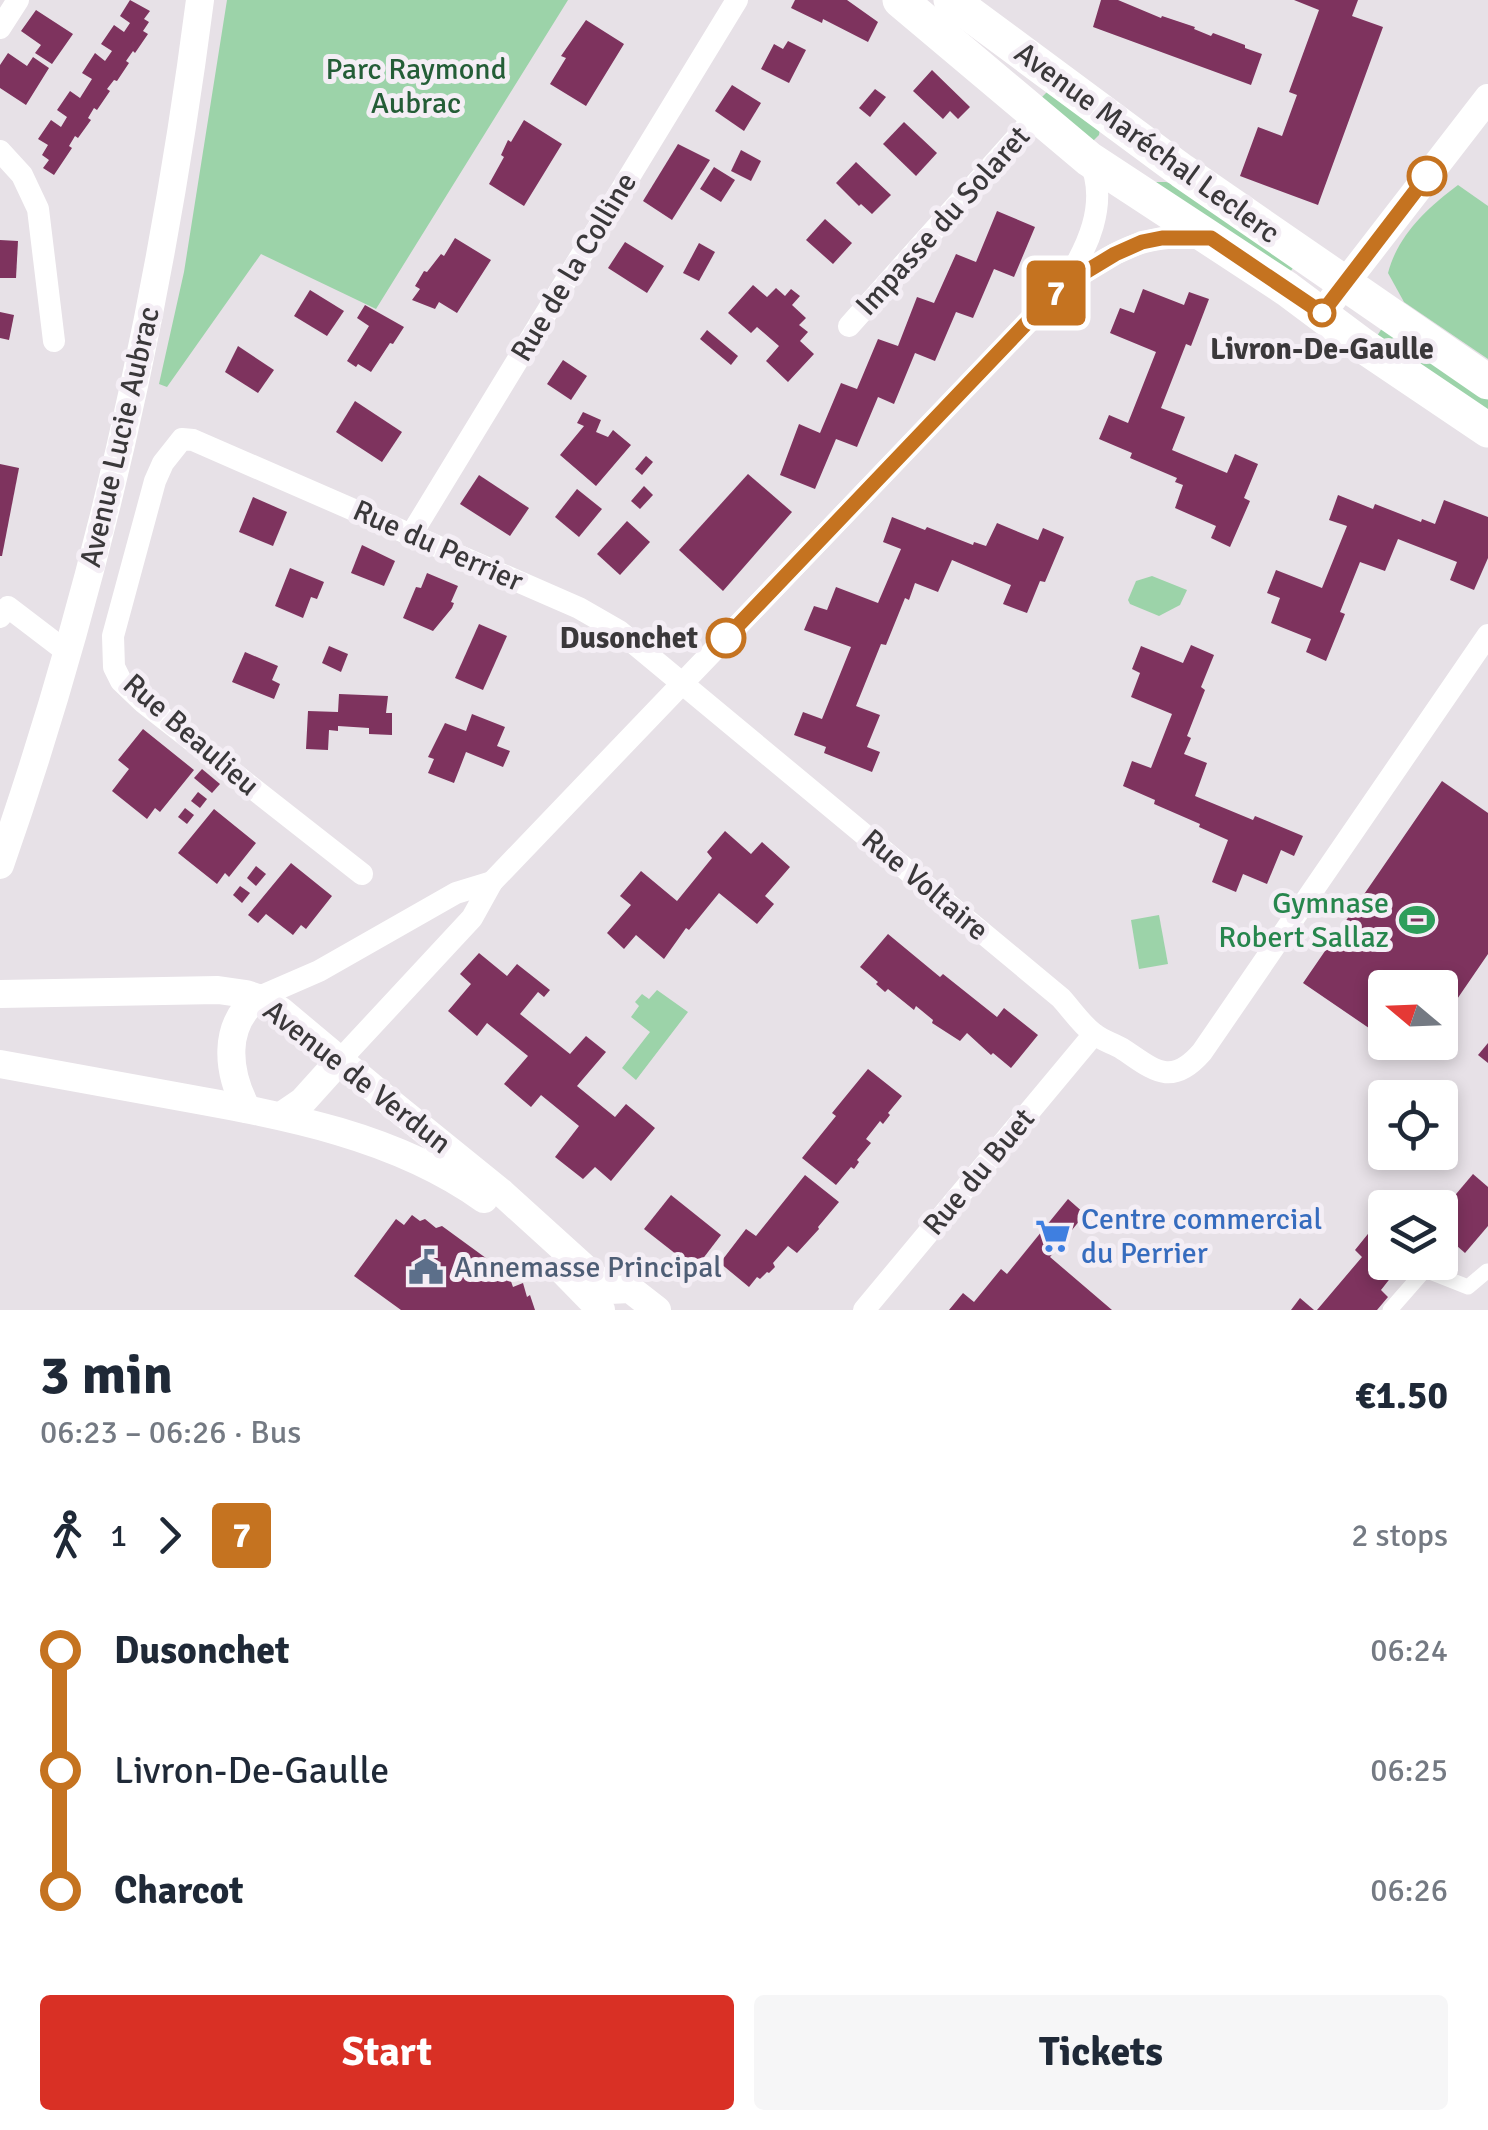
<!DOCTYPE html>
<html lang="en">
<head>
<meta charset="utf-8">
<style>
	:root { --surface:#fff; --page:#f6f6f7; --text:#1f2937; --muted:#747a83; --accent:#d93025 }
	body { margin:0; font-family:Signika,sans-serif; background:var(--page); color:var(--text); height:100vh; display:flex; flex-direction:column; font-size:38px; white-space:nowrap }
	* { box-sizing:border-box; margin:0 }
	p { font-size:32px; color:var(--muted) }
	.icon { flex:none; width:55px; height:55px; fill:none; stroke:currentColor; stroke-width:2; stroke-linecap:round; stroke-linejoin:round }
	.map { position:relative; height:1310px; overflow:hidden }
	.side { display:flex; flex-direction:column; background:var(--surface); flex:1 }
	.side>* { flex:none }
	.badge { padding:0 20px; border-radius:8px; font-size:35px; line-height:65px }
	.needle { width:65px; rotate:289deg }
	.tools { position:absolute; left:1368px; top:970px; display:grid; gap:20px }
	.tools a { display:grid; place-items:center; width:90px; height:90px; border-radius:10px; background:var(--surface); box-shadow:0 5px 15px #0003; font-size:50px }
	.map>.badge { position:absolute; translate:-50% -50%; box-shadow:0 0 0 5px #fff }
	.legs { display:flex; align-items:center; gap:15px; height:110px; padding:0 40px; font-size:32px }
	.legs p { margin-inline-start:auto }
	.head { display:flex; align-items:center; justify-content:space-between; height:170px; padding:0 40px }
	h1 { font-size:55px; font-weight:700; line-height:75px }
	.primary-button { display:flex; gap:20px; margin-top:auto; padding:20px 40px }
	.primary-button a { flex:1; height:115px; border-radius:10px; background:var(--accent); color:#fff; font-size:40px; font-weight:700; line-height:115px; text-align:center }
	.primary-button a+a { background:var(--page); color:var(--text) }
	ul { padding:0 40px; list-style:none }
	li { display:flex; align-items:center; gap:35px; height:120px; font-size:38px }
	li i { display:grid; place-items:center; width:15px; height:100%; margin:0 12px; background:currentColor }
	li i::after { content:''; width:25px; height:25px; margin:-12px; border:8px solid; border-radius:50%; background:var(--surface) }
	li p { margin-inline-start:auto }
	li:first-child i { background:linear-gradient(#0000 50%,currentColor 0) }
	li:last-child i { background:linear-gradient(currentColor 50%,#0000 0) }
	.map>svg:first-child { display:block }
</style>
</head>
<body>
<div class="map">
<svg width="1488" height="1310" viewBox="0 0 1488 1310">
	<rect width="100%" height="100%" fill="#e7e1e7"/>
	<!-- green -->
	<g fill="#9cd3a9">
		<path d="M 227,0 L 568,0 L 376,309 L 261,254 L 167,387 L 159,384 L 184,272 Z"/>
		<path d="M 1047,92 L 1100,128 L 1099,135 L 1093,141 L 1041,98 Z"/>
		<path d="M 1149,182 L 1166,182 L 1179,186 L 1295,265 L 1288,275 Z"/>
		<path d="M 1458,185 L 1488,206 L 1488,359 L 1404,302 L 1388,273 C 1398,235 1427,208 1458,185 Z"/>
		<path d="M 1384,325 L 1488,397 L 1488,412 L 1377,336 Z"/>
		<path d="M 1152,576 L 1187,590 L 1180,605 L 1159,616 L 1130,604 L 1128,600 L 1136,581 Z"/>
		<path d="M 1159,915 L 1168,964 L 1139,969 L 1131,920 Z"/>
		<path d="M 657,990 L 688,1012 L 636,1080 L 622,1068 L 650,1032 L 631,1017 L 639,1006 L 635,1002 L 642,994 L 649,999 Z"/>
	</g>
	<!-- building -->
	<g fill="#7e335e">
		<path d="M 130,0 L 150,11 L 144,19 L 149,22 L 143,31 L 148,34 L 135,53 L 133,51 L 126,61 L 129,63 L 117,81 L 114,80 L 107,89 L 110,91 L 97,110 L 94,108 L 88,118 L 91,120 L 78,138 L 75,136 L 69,146 L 72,148 L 54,175 L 43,168 L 49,160 L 42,155 L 48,145 L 38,139 L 51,120 L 61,127 L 67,117 L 57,110 L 70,91 L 80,98 L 92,79 L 82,73 L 95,53 L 105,61 L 112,51 L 101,44 L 114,25 L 124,32 L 130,23 L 120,16 Z"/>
		<path d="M 795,0 L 847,0 L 878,22 L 868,42 L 823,19 L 822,23 L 791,8 Z"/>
		<path d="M 1101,0 L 1118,0 L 1161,18 L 1162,16 L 1195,27 L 1194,29 L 1211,36 L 1213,33 L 1245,45 L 1245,48 L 1262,54 L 1251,85 L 1093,27 Z"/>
		<path d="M 1294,0 L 1358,0 L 1352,16 L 1383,27 L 1318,205 L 1240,176 L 1258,127 L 1282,136 L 1297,95 L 1289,92 L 1319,10 Z"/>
		<path d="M 36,10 L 73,34 L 52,64 L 35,53 L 41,45 L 21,31 Z"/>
		<path d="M 586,20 L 624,44 L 586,106 L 550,84 L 566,58 L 561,56 Z"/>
		<path d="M 788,41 L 806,50 L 789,83 L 761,69 L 774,44 L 783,49 Z"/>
		<path d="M 8,53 L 27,66 L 33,57 L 49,68 L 26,105 L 0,88 L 0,65 Z"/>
		<path d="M 932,70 L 970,107 L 958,119 L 950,111 L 943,119 L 913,91 Z"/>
		<path d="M 732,85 L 761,103 L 744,131 L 715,111 Z"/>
		<path d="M 875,89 L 886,97 L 870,117 L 859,108 Z"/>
		<path d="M 524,120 L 562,144 L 524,206 L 489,184 L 504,157 L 501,155 L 508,140 L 511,142 Z"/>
		<path d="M 904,122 L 937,153 L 916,176 L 883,144 Z"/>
		<path d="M 678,144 L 710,160 L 672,220 L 643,201 Z"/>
		<path d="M 741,150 L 761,161 L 751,181 L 731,171 Z"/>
		<path d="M 856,162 L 891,195 L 872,214 L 861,204 L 859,206 L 836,183 Z"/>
		<path d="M 714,167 L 735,180 L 721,202 L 700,189 Z"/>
		<path d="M 997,211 L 1035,227 L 1014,277 L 994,269 L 973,318 L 956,312 L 935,361 L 915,353 L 894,404 L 878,397 L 857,447 L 836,439 L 815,489 L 780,475 L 799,424 L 820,433 L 841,383 L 857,389 L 878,339 L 898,346 L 917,297 L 934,303 L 956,254 L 976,262 Z"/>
		<path d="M 825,219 L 852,243 L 833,264 L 806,240 Z"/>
		<path d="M 455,238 L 491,260 L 457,313 L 439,302 L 435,309 L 412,300 L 420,289 L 415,286 L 424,271 L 427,272 L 441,254 L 444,256 Z"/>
		<path d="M 0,240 L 18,241 L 16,278 L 0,278 Z"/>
		<path d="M 625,242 L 664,266 L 647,293 L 608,268 Z"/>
		<path d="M 699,243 L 715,252 L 699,281 L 683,273 Z"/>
		<path d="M 753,285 L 767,297 L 776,288 L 785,296 L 791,289 L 800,296 L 792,305 L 806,318 L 799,325 L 808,332 L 800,341 L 814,354 L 788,382 L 766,361 L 779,346 L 757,327 L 751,333 L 728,313 Z"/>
		<path d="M 1143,289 L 1184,305 L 1189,292 L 1209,299 L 1191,346 L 1186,344 L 1161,408 L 1185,417 L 1172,450 L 1227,473 L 1235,454 L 1258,464 L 1244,498 L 1250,501 L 1230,547 L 1211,538 L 1216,526 L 1175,508 L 1183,485 L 1175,482 L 1177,478 L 1130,458 L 1132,453 L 1099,439 L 1109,415 L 1128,423 L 1156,352 L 1110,333 L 1120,308 L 1134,313 Z"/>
		<path d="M 310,290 L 344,311 L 327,336 L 294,316 Z"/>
		<path d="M 365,305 L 404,327 L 393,344 L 390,343 L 371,372 L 358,364 L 356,367 L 347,361 L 369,326 L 357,318 Z"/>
		<path d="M 0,312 L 14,315 L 9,340 L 0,338 Z"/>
		<path d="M 707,330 L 738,356 L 731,365 L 700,339 Z"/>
		<path d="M 238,346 L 274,370 L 258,393 L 225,372 Z"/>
		<path d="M 563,360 L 587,376 L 571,400 L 547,384 Z"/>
		<path d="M 355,401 L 402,432 L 382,462 L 336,432 Z"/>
		<path d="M 583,412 L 601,420 L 596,432 L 608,437 L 613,430 L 631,445 L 596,486 L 560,455 L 584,426 L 577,423 Z"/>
		<path d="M 646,456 L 653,462 L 642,475 L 635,469 Z"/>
		<path d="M 0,464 L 19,468 L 2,556 L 0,556 Z"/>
		<path d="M 748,474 L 792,512 L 723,591 L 679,550 Z"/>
		<path d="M 479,475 L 529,508 L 510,536 L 460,504 Z"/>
		<path d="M 644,486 L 653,495 L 640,509 L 631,501 Z"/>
		<path d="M 577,489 L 602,509 L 579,537 L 555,517 Z"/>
		<path d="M 1338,495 L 1373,509 L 1375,504 L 1421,522 L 1422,519 L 1435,524 L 1444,500 L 1488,517 L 1488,558 L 1474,590 L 1450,580 L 1457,562 L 1398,539 L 1385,571 L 1360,562 L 1340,612 L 1345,614 L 1326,661 L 1306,652 L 1311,639 L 1271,623 L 1280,598 L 1267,593 L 1276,570 L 1322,588 L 1347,526 L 1329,520 Z"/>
		<path d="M 253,497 L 287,512 L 273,546 L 239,532 Z"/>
		<path d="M 892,517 L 925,530 L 927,527 L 973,545 L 974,542 L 986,546 L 997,523 L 1038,540 L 1043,528 L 1064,537 L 1045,582 L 1040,581 L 1027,613 L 1003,604 L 1011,585 L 952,560 L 938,592 L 915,583 L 909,600 L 905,598 L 886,645 L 881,644 L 856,706 L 880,715 L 867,747 L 880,752 L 872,772 L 824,753 L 826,747 L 794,735 L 803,712 L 822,719 L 851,647 L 804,630 L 814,606 L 827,610 L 836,587 L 878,603 L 901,549 L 883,542 Z"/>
		<path d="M 627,521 L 650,542 L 620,575 L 597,554 Z"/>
		<path d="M 362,545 L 395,561 L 384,586 L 351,573 Z"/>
		<path d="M 290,568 L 324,582 L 317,599 L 311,597 L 303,618 L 275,606 Z"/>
		<path d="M 427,573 L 458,586 L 451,602 L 454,603 L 452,608 L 433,631 L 403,618 L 416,587 L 421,588 Z"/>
		<path d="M 479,624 L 507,636 L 483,690 L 455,678 Z"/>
		<path d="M 1191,645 L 1214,655 L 1201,687 L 1205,690 L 1187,736 L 1191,738 L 1184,754 L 1207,763 L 1195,796 L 1253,820 L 1255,816 L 1303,836 L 1294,856 L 1281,850 L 1267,884 L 1243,874 L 1236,892 L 1212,882 L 1228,840 L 1199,827 L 1200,824 L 1154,804 L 1155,800 L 1123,786 L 1132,761 L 1151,768 L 1172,714 L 1131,697 L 1140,673 L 1132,669 L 1141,646 L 1183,663 Z"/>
		<path d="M 329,646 L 348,654 L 341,672 L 322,663 Z"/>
		<path d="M 245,652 L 278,666 L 272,680 L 280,684 L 274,699 L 232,682 Z"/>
		<path d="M 339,694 L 388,696 L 386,713 L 392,713 L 392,735 L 369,734 L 369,728 L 338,726 L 338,731 L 329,730 L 328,750 L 306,749 L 308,711 L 338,712 Z"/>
		<path d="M 472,714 L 505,727 L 497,746 L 510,751 L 503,767 L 466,752 L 454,783 L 428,773 L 434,759 L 428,757 L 445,723 L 466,731 Z"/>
		<path d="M 143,729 L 194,770 L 160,812 L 155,808 L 147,819 L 112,791 L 129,769 L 118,760 Z"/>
		<path d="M 202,769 L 220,784 L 212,793 L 194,778 Z"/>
		<path d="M 1442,781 L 1488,813 L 1488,954 L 1440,1024 L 1440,988 L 1385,988 L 1385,1039 L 1303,983 Z"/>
		<path d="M 198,792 L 207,799 L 200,808 L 191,801 Z"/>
		<path d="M 185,808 L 194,815 L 187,824 L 178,817 Z"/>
		<path d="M 214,809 L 256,843 L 229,877 L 225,873 L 217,884 L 178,853 Z"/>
		<path d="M 725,831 L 751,854 L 762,842 L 790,867 L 765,896 L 774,904 L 757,924 L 719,893 L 689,930 L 686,928 L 664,959 L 636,935 L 624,949 L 607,933 L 631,905 L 620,896 L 641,871 L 677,901 L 712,858 L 707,852 Z"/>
		<path d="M 291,863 L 332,896 L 306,929 L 301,925 L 293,935 L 266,914 L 258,923 L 248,915 Z"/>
		<path d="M 256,866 L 266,874 L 256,886 L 247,878 Z"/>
		<path d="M 240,886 L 250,893 L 242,903 L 233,895 Z"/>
		<path d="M 888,934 L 940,977 L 943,974 L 997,1017 L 1004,1008 L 1038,1035 L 1011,1068 L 993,1053 L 991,1055 L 967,1033 L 960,1041 L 932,1023 L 933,1020 L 916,1006 L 914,1010 L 888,989 L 885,992 L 876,984 L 878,982 L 860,967 Z"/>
		<path d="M 479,953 L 507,976 L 517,964 L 550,990 L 544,997 L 538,992 L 520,1014 L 570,1054 L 586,1036 L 606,1052 L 577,1086 L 615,1117 L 626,1104 L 655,1128 L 611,1181 L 595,1167 L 583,1179 L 555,1157 L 579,1126 L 541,1095 L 531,1107 L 504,1084 L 528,1056 L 487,1023 L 477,1036 L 448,1011 L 471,984 L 460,974 Z"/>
		<path d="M 1390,1042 L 1427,1042 L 1415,1060 Z"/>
		<path d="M 1488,1043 L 1488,1063 L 1478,1055 Z"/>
		<path d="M 868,1069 L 902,1096 L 888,1113 L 890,1115 L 883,1124 L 880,1121 L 866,1139 L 871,1143 L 857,1160 L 859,1162 L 854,1169 L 851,1167 L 836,1185 L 802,1158 L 836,1116 L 832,1113 Z"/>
		<path d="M 1473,1174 L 1488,1187 L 1488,1226 L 1465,1253 L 1440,1231 L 1440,1213 Z"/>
		<path d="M 805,1175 L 839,1202 L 818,1227 L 819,1229 L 797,1253 L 788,1246 L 773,1263 L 775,1267 L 769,1273 L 767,1272 L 760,1279 L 757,1277 L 749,1287 L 720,1263 L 746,1229 L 756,1236 Z"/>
		<path d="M 671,1195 L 721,1235 L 695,1269 L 644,1229 Z"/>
		<path d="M 1068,1199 L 1085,1214 L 1050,1257 L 1112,1310 L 949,1310 L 963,1293 L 974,1302 L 1001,1269 L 1007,1274 Z"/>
		<path d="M 412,1215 L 420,1221 L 425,1219 L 436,1228 L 442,1226 L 490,1261 L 495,1278 L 508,1273 L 513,1287 L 523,1283 L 527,1297 L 530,1295 L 535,1310 L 401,1310 L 354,1276 L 396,1219 L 404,1225 Z"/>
		<path d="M 1380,1219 L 1385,1223 L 1385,1262 L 1403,1262 L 1381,1290 L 1388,1297 L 1377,1310 L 1317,1310 L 1362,1257 L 1355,1250 Z"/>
		<path d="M 1300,1298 L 1314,1310 L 1291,1310 Z"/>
	</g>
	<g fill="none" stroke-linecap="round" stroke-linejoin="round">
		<!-- pedestrian -->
		<path stroke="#fff" stroke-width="15" d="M 1390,1310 L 1425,1270 L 1468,1287 L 1487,1271"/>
		<!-- minor -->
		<g stroke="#fff" stroke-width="22">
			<path d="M 0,28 L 18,0"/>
			<path d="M 0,151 L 22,175 L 38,209 L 54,341"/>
			<path d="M 1069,282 C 1123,248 1139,235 1206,237"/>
			<path d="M 849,326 L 1036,116"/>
			<path d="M 411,535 L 737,0"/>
			<path d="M 0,617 L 8,607 L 67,652"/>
			<path d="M 362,874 L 143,702 L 121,681 L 114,667 L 113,636 L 155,481 L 163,463 L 182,439 L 193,440 L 579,608 L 619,631 L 1061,998 C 1071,1009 1081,1024 1093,1033 C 1101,1040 1112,1043 1121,1048 C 1152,1068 1170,1089 1202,1052 L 1488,635"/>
			<path d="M 257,998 L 319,971 L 456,893 L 492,882"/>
			<path d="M 340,1060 L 472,918 L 492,882 L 1062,287 C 1087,250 1110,203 1089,159"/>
			<path d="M 864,1310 L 1094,1034"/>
		</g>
		<!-- tertiary -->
		<g stroke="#fff" stroke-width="28">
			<path d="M 1332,300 L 1488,98"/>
			<path d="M 0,865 C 98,585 162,294 200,0"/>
			<path d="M 0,994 L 218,990 L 246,994 L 264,1000 L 281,1011 L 392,1104 L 502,1193 L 609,1290 L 630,1289 L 657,1310"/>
			<path d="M 0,1064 C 60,1075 121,1086 181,1097 C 286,1116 396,1136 484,1199"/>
			<path d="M 247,1109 C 227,1072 222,1026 257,998"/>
			<path d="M 281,1116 L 303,1101 L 340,1060"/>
			<path d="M 560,1268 L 601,1310"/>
		</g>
		<!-- primary -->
		<g stroke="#fff" stroke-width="35">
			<path d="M 900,0 L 1089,159 L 1287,289 L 1362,345 L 1488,430"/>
			<path d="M 951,0 L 1182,171 L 1488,382"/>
		</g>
	</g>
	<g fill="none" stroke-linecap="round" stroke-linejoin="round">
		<defs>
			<path id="line-1" d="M 726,638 L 1062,286 L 1115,254 L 1142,242 L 1162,238 L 1211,238 L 1322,313 L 1427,176"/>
		</defs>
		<!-- line-1 casing -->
		<use href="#line-1" stroke="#fff" stroke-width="22"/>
		<!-- line-1 -->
		<use href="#line-1" stroke="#c57320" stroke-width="15"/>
	</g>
	<!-- icons -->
	<defs>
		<symbol id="stadium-bare" viewBox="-9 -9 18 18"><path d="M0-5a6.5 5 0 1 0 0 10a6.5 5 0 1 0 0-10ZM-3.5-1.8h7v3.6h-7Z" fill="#2e9e5b" stroke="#f4eef5" stroke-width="2.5" paint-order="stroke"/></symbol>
		<symbol id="supermarket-bare" viewBox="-9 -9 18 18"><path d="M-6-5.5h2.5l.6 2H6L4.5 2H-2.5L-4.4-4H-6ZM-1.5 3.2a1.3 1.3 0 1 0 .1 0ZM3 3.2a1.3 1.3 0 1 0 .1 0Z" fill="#3f7fe0" stroke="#f4eef5" stroke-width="2.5" paint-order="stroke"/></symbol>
		<symbol id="civic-bare" viewBox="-9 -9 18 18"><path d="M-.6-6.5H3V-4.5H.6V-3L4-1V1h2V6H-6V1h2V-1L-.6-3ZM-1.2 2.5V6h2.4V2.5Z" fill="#5c6f8a" stroke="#f4eef5" stroke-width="2.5" paint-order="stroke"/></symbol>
	</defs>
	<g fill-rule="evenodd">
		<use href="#stadium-bare" x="1392" y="895" width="50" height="50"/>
		<use href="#supermarket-bare" x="1028" y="1211" width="50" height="50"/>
		<use href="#civic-bare" x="401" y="1242" width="50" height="50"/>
	</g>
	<!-- markers -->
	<g fill="#fff" stroke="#c57320" stroke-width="5">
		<circle cx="1427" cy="176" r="18"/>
		<circle cx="1322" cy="313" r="12"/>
		<circle cx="726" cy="638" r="18"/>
	</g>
	<g text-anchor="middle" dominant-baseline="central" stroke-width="10" stroke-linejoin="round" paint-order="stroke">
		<!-- park labels -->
		<g font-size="30" fill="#245e37" stroke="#f4eef5">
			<text x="416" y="69">Parc Raymond<tspan x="416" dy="34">Aubrac</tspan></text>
		</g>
		<!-- street labels -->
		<g font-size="30" fill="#3a383a" stroke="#f4eef5">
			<text transform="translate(1147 143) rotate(36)">Avenue Maréchal Leclerc</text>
			<text transform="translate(943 221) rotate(-48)">Impasse du Solaret</text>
			<text transform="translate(574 267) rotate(-59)">Rue de la Colline</text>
			<text transform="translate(120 437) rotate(-77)">Avenue Lucie Aubrac</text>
			<text transform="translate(438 546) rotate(24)">Rue du Perrier</text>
			<text transform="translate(191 735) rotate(41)">Rue Beaulieu</text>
			<text transform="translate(925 885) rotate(40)">Rue Voltaire</text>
			<text transform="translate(357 1077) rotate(38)">Avenue de Verdun</text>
			<text transform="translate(979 1172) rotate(-50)">Rue du Buet</text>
		</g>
		<!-- stop labels -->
		<g font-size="30" font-weight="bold" fill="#3a383a" stroke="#f4eef5">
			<text x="1322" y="349">Livron-De-Gaulle</text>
			<text x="698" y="638" text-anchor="end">Dusonchet</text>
		</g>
		<!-- leisure labels -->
		<g font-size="30" fill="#27864d" stroke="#f4eef5" text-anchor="end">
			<text x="1389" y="903">Gymnase<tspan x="1389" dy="34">Robert Sallaz</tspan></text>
		</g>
		<!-- shop labels -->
		<g font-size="30" fill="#366cbe" stroke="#f4eef5" text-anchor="start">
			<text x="1081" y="1219">Centre commercial<tspan x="1081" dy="34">du Perrier</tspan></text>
		</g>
		<!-- service labels -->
		<g font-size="30" fill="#4e5e75" stroke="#f4eef5" text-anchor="start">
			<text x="454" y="1267">Annemasse Principal</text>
		</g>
	</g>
</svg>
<div class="tools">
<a><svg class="needle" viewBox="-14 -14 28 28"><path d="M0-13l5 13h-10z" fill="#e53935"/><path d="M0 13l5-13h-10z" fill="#747a83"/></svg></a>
<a><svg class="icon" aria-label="locate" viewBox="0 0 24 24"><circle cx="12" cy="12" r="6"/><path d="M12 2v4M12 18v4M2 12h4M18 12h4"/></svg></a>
<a><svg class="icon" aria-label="layers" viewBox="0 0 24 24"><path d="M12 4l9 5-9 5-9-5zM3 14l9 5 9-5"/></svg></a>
</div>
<b class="badge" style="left:1056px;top:293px;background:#c57320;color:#fff">7</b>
</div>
<section class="side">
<div class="head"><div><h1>3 min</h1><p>06:23 – 06:26 · Bus</p></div><b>€1.50</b></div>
<div class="legs"><svg class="icon" aria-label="walk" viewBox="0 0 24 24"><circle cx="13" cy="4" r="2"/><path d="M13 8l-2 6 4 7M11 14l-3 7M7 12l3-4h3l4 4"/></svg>1<svg class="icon" aria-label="forward" viewBox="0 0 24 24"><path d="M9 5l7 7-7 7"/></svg><b class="badge" style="background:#c57320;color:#fff">7</b><p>2 stops</p></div>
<ul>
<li><i style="color:#c57320"></i><b>Dusonchet</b><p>06:24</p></li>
<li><i style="color:#c57320"></i><span>Livron-De-Gaulle</span><p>06:25</p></li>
<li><i style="color:#c57320"></i><b>Charcot</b><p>06:26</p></li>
</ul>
<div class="primary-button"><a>Start</a><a>Tickets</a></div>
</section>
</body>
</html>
